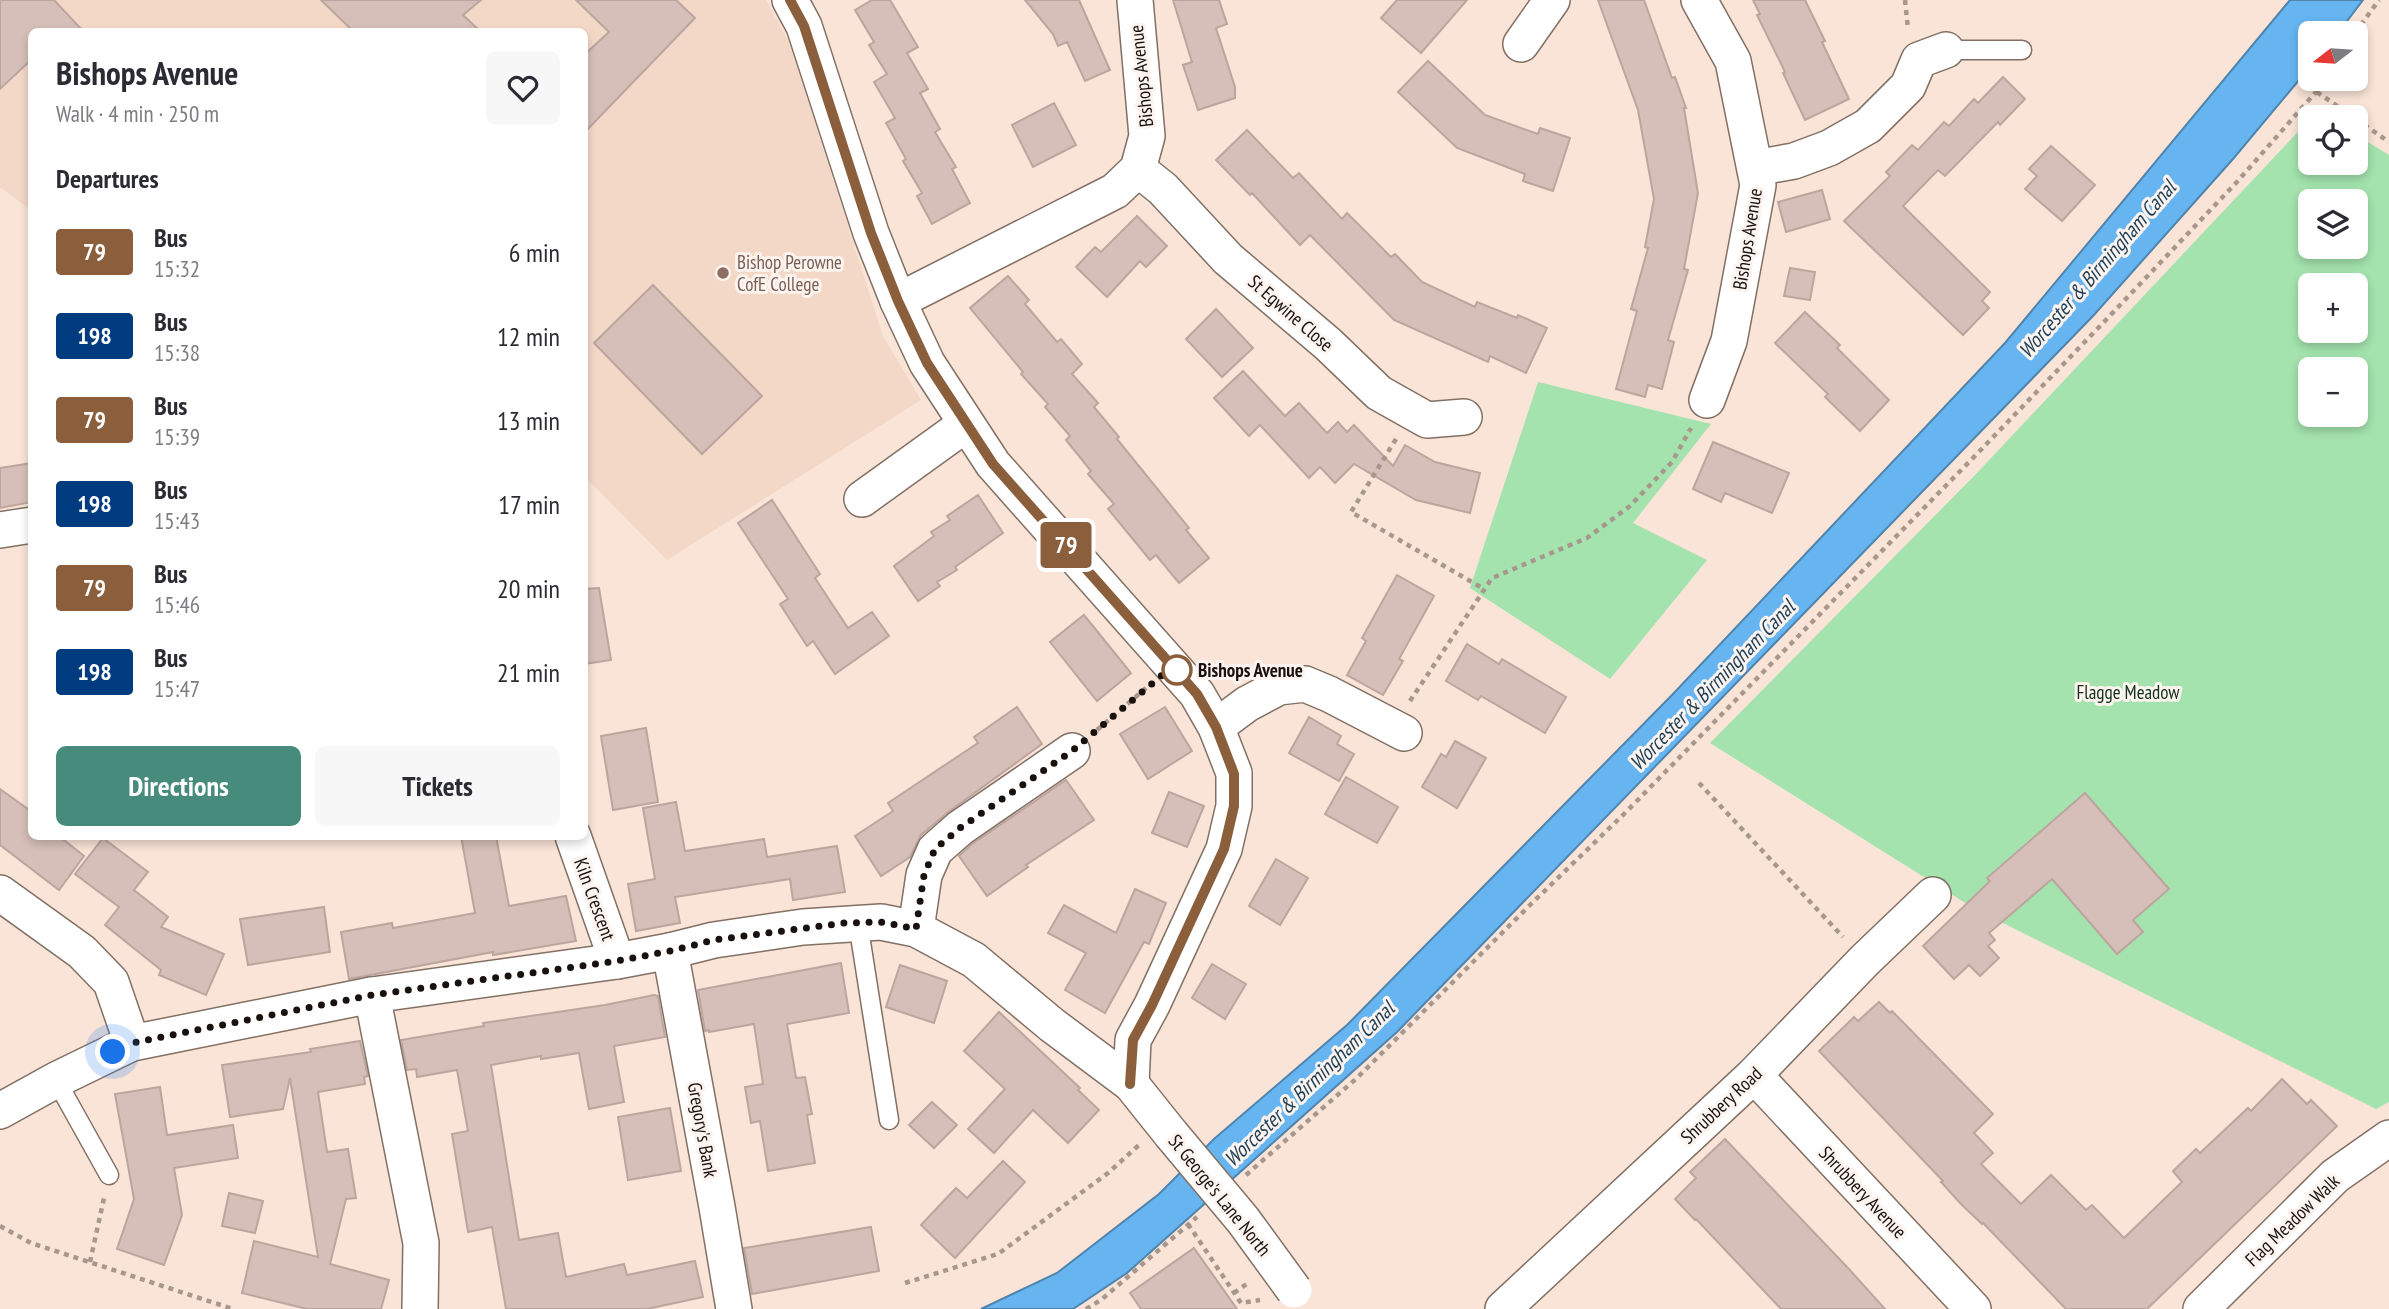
<!DOCTYPE html>
<html lang="en">
<head>
<meta charset="utf-8">
<style>
	:root { --surface:#fff; --page:#f7f7f7; --text:#2b2b33; --muted:#7c7c81; --accent:#478b7d }
	body { margin:0; font-family:"PT Sans Narrow",sans-serif; background:var(--page); color:var(--text); height:100vh; display:flex; flex-direction:column; font-size:26px; white-space:nowrap }
	* { box-sizing:border-box; margin:0 }
	p { font-size:23px; color:var(--muted) }
	.icon { flex:none; width:38px; height:38px; fill:none; stroke:currentColor; stroke-width:2; stroke-linecap:round; stroke-linejoin:round }
	.map { position:relative; flex:1; overflow:hidden }
	.details { position:absolute; left:28px; top:28px; width:560px; height:812px; display:flex; flex-direction:column; background:var(--surface); border-radius:10px; box-shadow:0 4px 10px #0003 }
	.details>* { flex:none }
	.badge { padding:0 14px; border-radius:5px; font-size:24px; line-height:46px }
	.needle { width:46px; rotate:253deg }
	.buttons { position:absolute; left:2298px; top:21px; display:grid; gap:14px }
	.buttons a { display:grid; place-items:center; width:70px; height:70px; border-radius:10px; background:var(--surface); box-shadow:0 4px 10px #0003; font-size:35px }
	.you { position:absolute; width:35px; height:35px; margin:-18px; border:5px solid #fff; border-radius:50%; background:#1a73e8; box-shadow:0 0 0 10px #1a73e833 }
	.map>.badge { position:absolute; translate:-50% -50%; box-shadow:0 0 0 4px #fff }
	h2 { padding:0 28px; font-size:26px; line-height:63px }
	.round { display:grid; place-items:center; flex:none; width:74px; height:74px; border-radius:10px; background:var(--page) }
	.overview { display:flex; align-items:center; justify-content:space-between; height:119px; padding:0 28px }
	h1 { font-size:33px; font-weight:800; line-height:52px }
	.primary-button { display:flex; gap:14px; margin-top:auto; padding:14px 28px }
	.primary-button a { flex:1; height:80px; border-radius:10px; background:var(--accent); color:#fff; font-size:28px; font-weight:800; line-height:80px; text-align:center }
	.primary-button a+a { background:var(--page); color:var(--text) }
	ul { padding:0; list-style:none }
	li { display:flex; align-items:center; gap:21px; height:84px; padding:0 28px }
	li div { flex:1 }
	li b { display:block; font-size:26px }
	li em { font-style:normal }
	li .badge { min-width:77px; font-weight:700; text-align:center }
	.map>svg:first-child { display:block }
</style>
</head>
<body>
<div class="map">
<svg width="2389" height="1309" viewBox="0 0 2389 1309">
	<rect width="100%" height="100%" fill="#f9e4d7"/>
	<!-- built -->
	<path fill="#f4d8c7" d="M 0,0 L 766,0 L 790,44 L 883,336 L 921,400 L 667,560 L 585,477 L 584,32 L 32,32 L 31,210 L 0,187 Z"/>
	<!-- green -->
	<g fill="#a4e3ae" fill-rule="evenodd">
		<path d="M 2310,119 L 2310,163 L 2356,163 L 2356,135 L 2389,155 L 2389,1102 L 2376,1109 L 1975,909 L 1710,743 L 1976,474 ZM 2310,201 L 2356,201 L 2356,247 L 2310,247 ZM 2310,285 L 2356,285 L 2356,331 L 2310,331 ZM 2310,369 L 2356,369 L 2356,415 L 2310,415 Z"/>
		<path d="M 1538,382 L 1711,424 L 1633,523 L 1707,560 L 1610,679 L 1470,588 Z"/>
	</g>
	<!-- water -->
	<path fill="#66b5f0" stroke="#4f84ac" stroke-width="2" d="M 2290,0 L 2363,0 L 2338,33 L 2310,33 L 2310,67 L 2233,159 L 2093,316 L 1397,1032 L 1127,1273 L 1073,1309 L 981,1309 L 1057,1273 L 1159,1194 L 1214,1139 L 1347,1025 L 1672,695 L 2005,343 Z"/>
	<!-- building -->
	<g fill="#d6bfb8" stroke="#bca59e" stroke-width="2">
		<path d="M 0,0 L 54,0 L 84,32 L 32,32 L 32,59 L 0,89 Z"/>
		<path d="M 321,0 L 481,0 L 463,15 L 481,32 L 354,32 Z"/>
		<path d="M 576,0 L 676,0 L 695,18 L 584,133 L 584,55 L 609,32 Z"/>
		<path d="M 872,0 L 890,0 L 918,47 L 907,53 L 928,89 L 920,93 L 940,129 L 935,132 L 956,167 L 952,169 L 970,203 L 932,224 L 917,196 L 922,193 L 903,161 L 906,159 L 886,123 L 895,118 L 874,82 L 887,74 L 869,45 L 874,42 L 855,10 Z"/>
		<path d="M 1025,0 L 1079,0 L 1110,70 L 1085,81 L 1067,42 L 1058,46 L 1053,34 Z"/>
		<path d="M 1173,0 L 1219,0 L 1227,24 L 1216,28 L 1235,87 L 1235,98 L 1198,110 L 1183,65 L 1192,62 Z"/>
		<path d="M 1397,0 L 1467,0 L 1421,53 L 1381,18 Z"/>
		<path d="M 1598,0 L 1644,0 L 1672,78 L 1675,77 L 1686,108 L 1684,108 L 1698,193 L 1684,269 L 1688,270 L 1668,340 L 1674,342 L 1662,389 L 1648,385 L 1645,397 L 1616,389 L 1637,311 L 1631,309 L 1648,248 L 1645,247 L 1654,199 L 1638,110 Z"/>
		<path d="M 1753,0 L 1805,0 L 1825,41 L 1822,42 L 1849,99 L 1805,120 L 1783,73 L 1785,72 L 1757,15 L 1760,14 Z"/>
		<path d="M 1428,61 L 1485,115 L 1538,134 L 1540,128 L 1570,138 L 1553,191 L 1523,181 L 1525,174 L 1457,148 L 1398,92 Z"/>
		<path d="M 2003,77 L 2025,99 L 2000,125 L 1998,122 L 1945,176 L 1938,170 L 1903,206 L 1990,292 L 1982,301 L 1989,308 L 1963,335 L 1844,221 L 1890,176 L 1886,172 L 1912,145 L 1918,150 L 1944,122 L 1949,126 L 1974,99 L 1978,103 Z"/>
		<path d="M 1054,103 L 1076,145 L 1033,167 L 1012,125 Z"/>
		<path d="M 1247,130 L 1293,178 L 1299,173 L 1342,219 L 1347,213 L 1391,257 L 1395,254 L 1422,282 L 1475,307 L 1477,302 L 1517,318 L 1518,315 L 1547,328 L 1526,373 L 1490,356 L 1488,362 L 1394,320 L 1310,235 L 1300,245 L 1252,193 L 1250,195 L 1216,160 Z"/>
		<path d="M 2051,146 L 2095,185 L 2062,221 L 2025,189 L 2037,176 L 2029,169 Z"/>
		<path d="M 1822,190 L 1830,219 L 1786,232 L 1778,202 Z"/>
		<path d="M 1137,216 L 1167,246 L 1146,267 L 1140,261 L 1107,297 L 1076,267 L 1095,247 L 1101,252 Z"/>
		<path d="M 1790,268 L 1815,272 L 1810,300 L 1784,296 Z"/>
		<path d="M 1008,276 L 1029,300 L 1025,304 L 1057,342 L 1061,339 L 1082,364 L 1072,374 L 1098,403 L 1094,407 L 1119,437 L 1117,439 L 1189,528 L 1186,530 L 1209,558 L 1179,583 L 1156,555 L 1150,560 L 1108,509 L 1114,504 L 1088,474 L 1091,471 L 1066,440 L 1070,436 L 1045,407 L 1048,404 L 1021,374 L 1023,372 L 970,308 Z"/>
		<path d="M 653,285 L 762,396 L 702,454 L 594,343 Z"/>
		<path d="M 1216,309 L 1253,348 L 1222,377 L 1186,339 Z"/>
		<path d="M 1805,312 L 1840,345 L 1837,348 L 1889,400 L 1860,431 L 1825,397 L 1828,394 L 1775,343 Z"/>
		<path d="M 1243,371 L 1285,416 L 1299,403 L 1327,433 L 1338,422 L 1347,432 L 1354,425 L 1393,466 L 1405,445 L 1435,462 L 1480,473 L 1470,513 L 1416,500 L 1354,464 L 1335,483 L 1320,467 L 1309,478 L 1260,425 L 1249,436 L 1214,398 Z"/>
		<path d="M 1713,442 L 1789,473 L 1772,513 L 1725,493 L 1721,502 L 1693,489 Z"/>
		<path d="M 32,463 L 32,502 L 0,508 L 0,468 Z"/>
		<path d="M 978,495 L 1003,533 L 955,567 L 957,570 L 937,582 L 940,586 L 918,601 L 894,566 L 934,536 L 931,532 L 950,520 L 947,516 Z"/>
		<path d="M 772,500 L 820,574 L 815,578 L 848,628 L 872,612 L 889,636 L 835,674 L 813,641 L 807,646 L 780,604 L 788,599 L 738,523 Z"/>
		<path d="M 1397,575 L 1434,596 L 1399,659 L 1403,661 L 1383,695 L 1347,675 L 1366,641 L 1362,638 Z"/>
		<path d="M 599,588 L 611,660 L 584,664 L 584,589 Z"/>
		<path d="M 1084,615 L 1131,673 L 1097,701 L 1050,642 Z"/>
		<path d="M 1467,644 L 1499,664 L 1502,659 L 1566,697 L 1545,733 L 1481,696 L 1478,700 L 1446,681 Z"/>
		<path d="M 1017,707 L 1042,744 L 947,813 L 921,835 L 910,857 L 881,876 L 855,836 L 893,811 L 888,803 L 978,743 L 974,737 Z"/>
		<path d="M 1165,707 L 1192,751 L 1148,779 L 1120,734 Z"/>
		<path d="M 1309,717 L 1341,736 L 1337,744 L 1354,754 L 1339,781 L 1289,753 Z"/>
		<path d="M 646,728 L 658,802 L 613,810 L 601,736 Z"/>
		<path d="M 1455,741 L 1486,758 L 1457,808 L 1422,787 L 1441,754 L 1446,757 Z"/>
		<path d="M 1346,777 L 1398,807 L 1377,843 L 1325,814 Z"/>
		<path d="M 1066,780 L 1094,820 L 1026,865 L 1028,867 L 987,896 L 959,856 L 972,844 Z"/>
		<path d="M 0,789 L 32,812 L 32,836 L 59,836 L 84,856 L 59,890 L 0,845 Z"/>
		<path d="M 1169,792 L 1204,806 L 1187,847 L 1152,833 Z"/>
		<path d="M 2085,793 L 2169,889 L 2133,920 L 2143,932 L 2117,954 L 2052,879 L 1989,933 L 1995,940 L 1988,946 L 1999,958 L 1980,976 L 1969,965 L 1954,979 L 1923,946 L 1990,881 L 1987,878 Z"/>
		<path d="M 676,802 L 685,851 L 764,839 L 767,857 L 837,846 L 845,892 L 793,900 L 790,879 L 675,897 L 680,923 L 636,931 L 628,884 L 655,879 L 643,808 Z"/>
		<path d="M 461,836 L 496,836 L 509,906 L 566,896 L 576,941 L 493,955 L 493,952 L 349,979 L 341,932 L 392,923 L 393,928 L 475,913 Z"/>
		<path d="M 103,838 L 148,872 L 134,890 L 168,917 L 161,927 L 224,954 L 206,995 L 159,975 L 161,970 L 105,925 L 119,907 L 75,874 Z"/>
		<path d="M 1276,859 L 1308,878 L 1280,925 L 1249,906 Z"/>
		<path d="M 1135,889 L 1166,903 L 1149,944 L 1144,942 L 1105,1013 L 1065,990 L 1086,953 L 1048,933 L 1064,905 L 1116,933 Z"/>
		<path d="M 324,907 L 330,952 L 248,965 L 240,919 Z"/>
		<path d="M 841,963 L 849,1013 L 787,1024 L 796,1078 L 805,1077 L 812,1114 L 807,1115 L 815,1163 L 768,1171 L 760,1121 L 751,1123 L 745,1087 L 763,1084 L 754,1024 L 709,1032 L 709,1030 L 705,1031 L 698,990 Z"/>
		<path d="M 1212,964 L 1246,984 L 1225,1019 L 1192,998 Z"/>
		<path d="M 900,965 L 947,981 L 934,1023 L 886,1007 Z"/>
		<path d="M 654,995 L 658,996 L 665,1037 L 614,1046 L 624,1102 L 589,1109 L 579,1053 L 541,1059 L 541,1056 L 491,1065 L 519,1240 L 558,1233 L 566,1277 L 624,1264 L 627,1275 L 695,1261 L 703,1297 L 647,1309 L 506,1309 L 492,1227 L 468,1232 L 452,1134 L 468,1131 L 457,1070 L 417,1077 L 416,1069 L 407,1070 L 401,1040 L 484,1026 L 483,1023 L 605,1005 Z"/>
		<path d="M 1879,1002 L 1890,1013 L 1892,1011 L 1993,1114 L 1974,1133 L 1993,1153 L 1981,1164 L 2021,1204 L 2051,1175 L 2086,1210 L 2092,1205 L 2124,1238 L 2182,1182 L 2173,1171 L 2196,1149 L 2200,1153 L 2248,1108 L 2251,1111 L 2282,1079 L 2307,1104 L 2311,1100 L 2337,1126 L 2147,1309 L 2066,1309 L 1983,1223 L 1982,1224 L 1961,1204 L 1941,1182 L 1943,1181 L 1819,1051 L 1854,1017 L 1858,1021 Z"/>
		<path d="M 999,1012 L 1080,1088 L 1078,1090 L 1099,1110 L 1068,1143 L 1033,1110 L 994,1153 L 968,1129 L 1005,1089 L 964,1051 Z"/>
		<path d="M 360,1041 L 368,1076 L 364,1077 L 365,1084 L 318,1092 L 327,1152 L 348,1149 L 356,1198 L 346,1199 L 330,1264 L 389,1280 L 381,1309 L 307,1309 L 242,1293 L 254,1241 L 318,1257 L 290,1078 L 283,1109 L 230,1117 L 222,1065 L 311,1052 L 310,1049 Z"/>
		<path d="M 160,1087 L 167,1135 L 233,1125 L 238,1158 L 174,1168 L 182,1215 L 164,1265 L 117,1249 L 134,1199 L 115,1094 Z"/>
		<path d="M 932,1102 L 957,1125 L 934,1148 L 909,1125 Z"/>
		<path d="M 670,1108 L 681,1171 L 628,1180 L 618,1117 Z"/>
		<path d="M 1725,1139 L 1848,1268 L 1885,1309 L 1781,1309 L 1696,1219 L 1695,1220 L 1675,1199 L 1696,1178 L 1690,1172 Z"/>
		<path d="M 1003,1161 L 1025,1182 L 955,1258 L 921,1225 L 956,1188 L 967,1198 Z"/>
		<path d="M 229,1193 L 263,1201 L 255,1233 L 222,1226 Z"/>
		<path d="M 871,1227 L 879,1271 L 752,1294 L 744,1248 Z"/>
		<path d="M 1194,1248 L 1237,1309 L 1141,1309 L 1130,1293 Z"/>
	</g>
	<g fill="none" stroke-linecap="round" stroke-linejoin="round">
		<defs>
			<g id="service">
				<path d="M 1946,50 L 2022,50"/>
				<path d="M 858,923 L 889,1120"/>
				<path d="M 56,1080 L 109,1175"/>
			</g>
			<g id="minor">
				<path d="M 790,0 L 804,26 L 871,233 L 898,301 L 927,363 L 993,464 L 1197,694 L 1216,727 L 1234,773 L 1234,806 L 1224,849 L 1152,1005 L 1133,1040 L 1131,1084"/>
				<path d="M 1699,0 L 1733,61 L 1758,185 L 1729,341 L 1707,400"/>
				<path d="M 1521,44 L 1552,0"/>
				<path d="M 1755,168 L 1794,161 L 1829,148 L 1868,126 L 1908,86 L 1919,60 L 1946,50"/>
				<path d="M 1138,169 L 1163,189 L 1228,259 L 1328,344 L 1379,393 L 1427,420 L 1464,417"/>
				<path d="M 898,301 L 1115,191 L 1138,169 L 1147,136 L 1135,0"/>
				<path d="M 862,499 L 966,424"/>
				<path d="M 0,530 L 32,525"/>
				<path d="M 1216,727 L 1247,704 L 1279,687 L 1305,684 L 1329,694 L 1404,733"/>
				<path d="M 573,836 L 617,961"/>
				<path d="M 0,893 L 82,952 L 111,982 L 132,1043"/>
				<path d="M 916,929 L 924,875 L 935,850 L 960,828 L 1072,751"/>
				<path d="M 670,951 L 717,1207 L 734,1309"/>
				<path d="M 372,995 L 421,1243 L 420,1309"/>
				<path d="M 1754,1075 L 1973,1309"/>
				<path d="M 0,1111 L 56,1080 L 132,1043 L 372,995 L 617,961 L 670,951 L 714,940 L 803,927 L 881,922 L 916,929 L 974,960 L 1052,1025 L 1131,1084 L 1171,1134"/>
				<path d="M 1503,1309 L 1754,1075 L 1865,960 L 1933,895"/>
				<path d="M 2201,1309 L 2335,1176 L 2389,1138"/>
			</g>
		</defs>
		<!-- service casing -->
		<use href="#service" stroke="#827064" stroke-width="21"/>
		<!-- minor casing -->
		<use href="#minor" stroke="#827064" stroke-width="38"/>
		<!-- path -->
		<g stroke="#a7978d" stroke-width="4.5" stroke-dasharray="5 5" stroke-linecap="butt">
			<path d="M 1905,0 L 1908,29"/>
			<path d="M 2355,33 L 2379,0"/>
			<path d="M 2317,92 L 2353,117"/>
			<path d="M 2356,119 L 2389,142"/>
			<path d="M 1396,439 L 1351,512 L 1484,589"/>
			<path d="M 1410,701 L 1492,578 L 1587,538 L 1630,506 L 1672,462 L 1691,428"/>
			<path d="M 1097,730 L 1146,688"/>
			<path d="M 1699,783 L 1843,937"/>
			<path d="M 1246,1175 L 1357,1078 L 1530,905 L 1624,814 L 1972,459 L 2103,323 L 2235,184 L 2316,92 L 2325,79"/>
			<path d="M 1188,1224 L 1241,1303 L 1260,1300"/>
			<path d="M 0,1226 L 31,1243 L 233,1309"/>
			<path d="M 90,1262 L 104,1198"/>
			<path d="M 905,1283 L 998,1254 L 1108,1173 L 1139,1145"/>
			<path d="M 1234,1293 L 1248,1283"/>
			<path d="M 1086,1309 L 1101,1300 L 1197,1217"/>
		</g>
		<!-- service -->
		<use href="#service" stroke="#fff" stroke-width="18"/>
		<!-- minor -->
		<use href="#minor" stroke="#fff" stroke-width="35"/>
		<defs>
			<path id="minor-bridge" d="M 1171,1134 L 1243,1220 L 1294,1290"/>
		</defs>
		<!-- minor-bridge casing -->
		<use href="#minor-bridge" stroke="#827064" stroke-width="38" stroke-linecap="butt"/>
		<!-- minor-bridge -->
		<use href="#minor-bridge" stroke="#fff" stroke-width="35"/>
	</g>
	<g fill="none" stroke-linecap="round" stroke-linejoin="round">
		<defs>
			<path id="line" d="M 790,0 L 804,26 L 871,233 L 898,301 L 927,363 L 993,464 L 1197,694 L 1216,727 L 1234,774 L 1234,806 L 1224,849 L 1152,1005 L 1133,1040 L 1130,1084"/>
		</defs>
		<!-- line casing -->
		<use href="#line" stroke="#fff" stroke-width="16"/>
		<!-- line -->
		<use href="#line" stroke="#8b5e3c" stroke-width="10"/>
		<!-- walk -->
		<path stroke="#18110d" stroke-width="7" stroke-dasharray="0 12.6" d="M 113,1052 L 132,1043 L 372,995 L 617,961 L 670,951 L 714,940 L 844,923 L 881,922 L 916,929 L 924,875 L 935,849 L 960,828 L 1072,751 L 1173,666 L 1177,670"/>
	</g>
	<!-- markers -->
	<circle fill="#8d6e63" stroke="#fdf4ef" stroke-width="2.5" cx="723" cy="273" r="7"/>
	<circle fill="#fff" stroke="#8b5e3c" stroke-width="3.5" cx="1177" cy="670" r="14"/>
	<g text-anchor="middle" dominant-baseline="central" stroke-width="6" stroke-linejoin="round" paint-order="stroke">
		<!-- street labels -->
		<g font-size="19" fill="#18110d" stroke="#fdf4ef">
			<text transform="translate(1141 76) rotate(-96)">Bishops Avenue</text>
			<text transform="translate(1747 239) rotate(-81)">Bishops Avenue</text>
			<text transform="translate(1291 313) rotate(41)">St Egwine Close</text>
			<text transform="translate(595 899) rotate(70)">Kiln Crescent</text>
			<text transform="translate(1721 1105) rotate(-43)">Shrubbery Road</text>
			<text transform="translate(703 1130) rotate(80)">Gregory's Bank</text>
			<text transform="translate(1863 1192) rotate(47)">Shrubbery Avenue</text>
			<text transform="translate(1220 1195) rotate(51)">St George's Lane North</text>
			<text transform="translate(2292 1220) rotate(-44)">Flag Meadow Walk</text>
		</g>
		<!-- education labels -->
		<g font-size="19" fill="#785e54" stroke="#fdf4ef" text-anchor="start">
			<text x="737" y="262">Bishop Perowne<tspan x="737" dy="22">CofE College</tspan></text>
		</g>
		<!-- stop labels -->
		<g font-size="19" font-weight="bold" fill="#18110d" stroke="#fdf4ef" text-anchor="start">
			<text x="1198" y="670">Bishops Avenue</text>
		</g>
		<!-- park labels -->
		<g font-size="19" fill="#113118" stroke="#fdf4ef">
			<text x="2128" y="692">Flagge Meadow</text>
		</g>
		<!-- water labels -->
		<g font-size="21" font-style="italic" fill="#1c3e56" stroke="#fdf4ef">
			<text transform="translate(2097 269) rotate(-49)">Worcester &amp; Birmingham Canal</text>
			<text transform="translate(1712 685) rotate(-46)">Worcester &amp; Birmingham Canal</text>
			<text transform="translate(1309 1084) rotate(-44)">Worcester &amp; Birmingham Canal</text>
		</g>
	</g>
</svg>
<div class="buttons">
<a><svg class="needle" viewBox="-14 -14 28 28"><path d="M0-13l5 13h-10z" fill="#e53935"/><path d="M0 13l5-13h-10z" fill="#7c7c81"/></svg></a>
<a><svg class="icon" aria-label="locate" viewBox="0 0 24 24"><circle cx="12" cy="12" r="6"/><path d="M12 2v4M12 18v4M2 12h4M18 12h4"/></svg></a>
<a><svg class="icon" aria-label="layers" viewBox="0 0 24 24"><path d="M12 4l9 5-9 5-9-5zM3 14l9 5 9-5"/></svg></a>
<a>+</a>
<a>−</a>
</div>
<div class="you" style="left:113px;top:1052px"></div>
<b class="badge" style="left:1066px;top:545px;background:#8b5e3c;color:#fff">79</b>
<section class="details">
<div class="overview"><div><h1>Bishops Avenue</h1><p>Walk · 4 min · 250 m</p></div><a class="round"><svg class="icon" aria-label="heart" viewBox="0 0 24 24"><path d="M12 20l-8-8c-3-5 5-10 8-4 3-6 11-1 8 4z"/></svg></a></div>
<h2>Departures</h2>
<ul>
<li><span class="badge" style="background:#8b5e3c;color:#fff">79</span><div><b>Bus</b><p>15:32</p></div><em>6 min</em></li>
<li><span class="badge" style="background:#003b80;color:#fff">198</span><div><b>Bus</b><p>15:38</p></div><em>12 min</em></li>
<li><span class="badge" style="background:#8b5e3c;color:#fff">79</span><div><b>Bus</b><p>15:39</p></div><em>13 min</em></li>
<li><span class="badge" style="background:#003b80;color:#fff">198</span><div><b>Bus</b><p>15:43</p></div><em>17 min</em></li>
<li><span class="badge" style="background:#8b5e3c;color:#fff">79</span><div><b>Bus</b><p>15:46</p></div><em>20 min</em></li>
<li><span class="badge" style="background:#003b80;color:#fff">198</span><div><b>Bus</b><p>15:47</p></div><em>21 min</em></li>
</ul>
<div class="primary-button"><a>Directions</a><a>Tickets</a></div>
</section>
</div>
</body>
</html>
